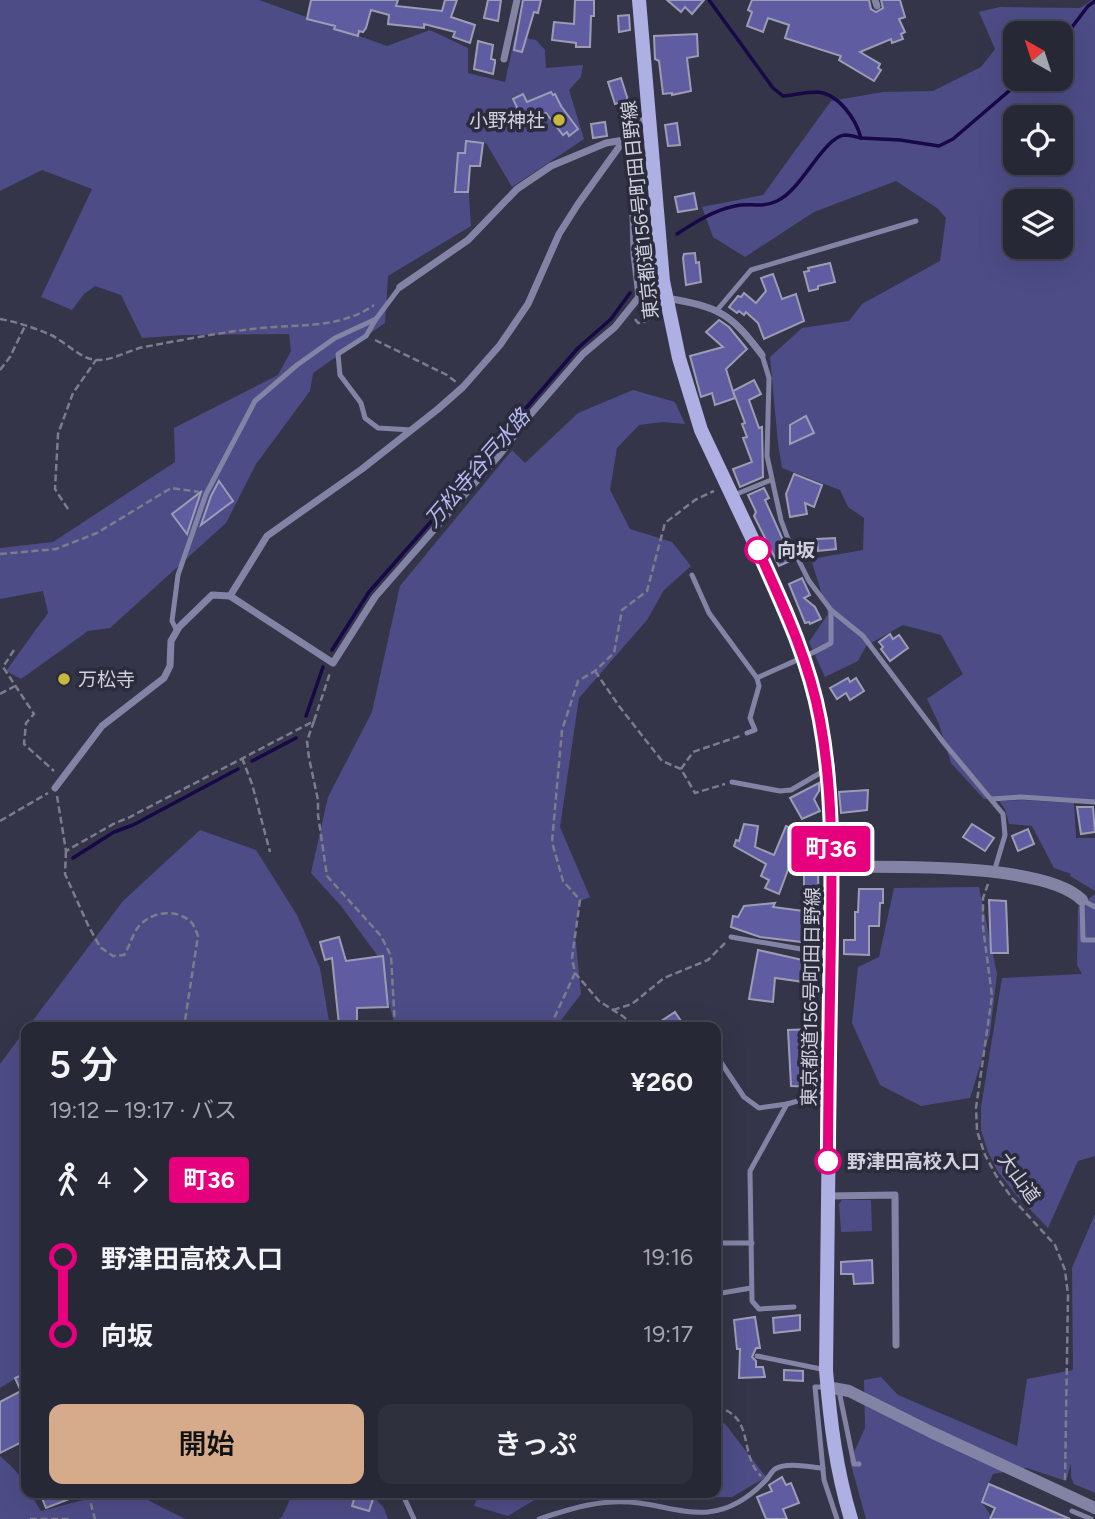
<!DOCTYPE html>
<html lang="ja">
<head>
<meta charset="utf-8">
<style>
	:root { --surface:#272836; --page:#2f303e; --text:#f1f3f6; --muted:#a4a6ad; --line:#434451; --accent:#d6ab8b }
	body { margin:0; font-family:Figtree,"Noto Sans JP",sans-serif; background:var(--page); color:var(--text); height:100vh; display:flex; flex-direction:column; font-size:26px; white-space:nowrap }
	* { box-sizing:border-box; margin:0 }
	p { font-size:23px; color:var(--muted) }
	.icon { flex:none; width:38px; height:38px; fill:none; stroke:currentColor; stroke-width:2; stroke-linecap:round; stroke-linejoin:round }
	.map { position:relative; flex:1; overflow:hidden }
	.drawer { position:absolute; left:21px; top:1022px; width:700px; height:476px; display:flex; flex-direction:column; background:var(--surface); border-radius:14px; box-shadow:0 7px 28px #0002,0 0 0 2px var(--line) }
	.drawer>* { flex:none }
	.badge { padding:0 14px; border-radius:5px; font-size:24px; line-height:46px }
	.needle { width:46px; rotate:321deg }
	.buttons { position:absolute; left:1003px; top:21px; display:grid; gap:14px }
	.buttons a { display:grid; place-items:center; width:70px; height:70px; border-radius:14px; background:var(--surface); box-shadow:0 7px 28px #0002,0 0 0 2px var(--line); font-size:35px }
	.map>.badge { position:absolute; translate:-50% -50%; box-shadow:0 0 0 4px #fff }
	.legs { display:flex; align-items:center; gap:10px; height:77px; padding:0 28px; font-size:23px }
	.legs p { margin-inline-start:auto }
	.overview { display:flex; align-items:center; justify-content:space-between; height:119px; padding:0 28px }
	h1 { font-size:38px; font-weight:600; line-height:52px }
	.action { display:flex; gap:14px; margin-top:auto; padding:14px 28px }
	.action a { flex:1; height:80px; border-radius:14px; background:var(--accent); color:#111; font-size:28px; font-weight:600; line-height:80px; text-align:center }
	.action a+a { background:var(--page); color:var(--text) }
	ul { padding:0 28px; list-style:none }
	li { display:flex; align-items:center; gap:24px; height:77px; font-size:26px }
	li i { display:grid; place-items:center; width:10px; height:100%; margin:0 9px; background:currentColor }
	li i::after { content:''; width:18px; height:18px; margin:-9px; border:5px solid; border-radius:50%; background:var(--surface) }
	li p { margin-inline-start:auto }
	li:first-child i { background:linear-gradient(#0000 50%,currentColor 0) }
	li:last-child i { background:linear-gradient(currentColor 50%,#0000 0) }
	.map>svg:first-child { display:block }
</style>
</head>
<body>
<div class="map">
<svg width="1095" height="1519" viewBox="0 0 1095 1519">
	<rect width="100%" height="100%" fill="#343548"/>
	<!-- green -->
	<g fill="#4e4c87" fill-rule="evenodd">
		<path d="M 0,0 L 259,0 L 387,46 L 430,30 L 468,48 L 468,73 L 505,82 L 515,36 L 536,40 L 545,50 L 546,68 L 583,65 L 581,77 L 569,90 L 584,139 L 512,187 L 486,143 L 466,150 L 471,226 L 388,276 L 385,323 L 313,373 L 310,391 L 256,464 L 226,523 L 110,628 L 88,631 L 21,679 L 6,671 L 48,613 L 43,591 L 0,599 L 0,548 L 53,542 L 175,462 L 174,428 L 278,375 L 291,351 L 289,334 L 184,335 L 142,338 L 121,295 L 95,286 L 84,294 L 72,310 L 41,297 L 92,189 L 42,170 L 0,191 Z"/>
		<path d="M 1092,0 L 1095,0 L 1095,801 L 1071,798 L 984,799 L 951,763 L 939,724 L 927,699 L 963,674 L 941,635 L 903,625 L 866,646 L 858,661 L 825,677 L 809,642 L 828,614 L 811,559 L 863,550 L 864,518 L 848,507 L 840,490 L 782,468 L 778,443 L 770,357 L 802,328 L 849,321 L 862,304 L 940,261 L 946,218 L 937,208 L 896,181 L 814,212 L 745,257 L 713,237 L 702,207 L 763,195 L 831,101 L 883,92 L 933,91 L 981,67 L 995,49 L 979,12 L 1000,7 L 1080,8 ZM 1015,33 L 1060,33 L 1060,79 L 1015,79 ZM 1015,117 L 1060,117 L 1060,163 L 1015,163 ZM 1015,201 L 1060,201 L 1060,247 L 1015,247 Z"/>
		<path d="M 633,390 L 675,402 L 685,424 L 663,422 L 639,425 L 617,448 L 610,490 L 630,529 L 672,542 L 691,566 L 664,590 L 647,620 L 579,698 L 560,827 L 590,897 L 580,901 L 575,934 L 581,994 L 556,1027 L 395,1027 L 377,955 L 341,906 L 311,873 L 328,797 L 372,712 L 400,586 L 512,450 L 525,463 L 578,413 Z"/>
		<path d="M 1022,800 L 1074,803 L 1076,838 L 1095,838 L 1095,891 L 1070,876 L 1071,874 L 1054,868 L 1032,826 L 1009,824 L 1005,809 L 999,801 Z"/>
		<path d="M 200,830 L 256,850 L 297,915 L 320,968 L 330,1027 L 28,1027 L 123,901 Z"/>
		<path d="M 979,887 L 997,974 L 990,1033 L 970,1098 L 921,1106 L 880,1085 L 852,1023 L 858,967 L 879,957 L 894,888 Z"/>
		<path d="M 1095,894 L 1095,1156 L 1078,1161 L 1048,1228 L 1016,1195 L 998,1172 L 988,1152 L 981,1130 L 981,1107 L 1002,978 L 1082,974 L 1077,965 L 1078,907 Z"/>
		<path d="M 26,1029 L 26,1372 L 0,1388 L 0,1064 Z"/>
		<path d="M 842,1200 L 871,1200 L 872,1231 L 841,1232 L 839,1204 Z"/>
		<path d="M 1095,1214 L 1095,1493 L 1074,1484 L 1071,1477 L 1071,1463 L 1066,1481 L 1027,1468 L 993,1474 L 981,1501 L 993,1519 L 866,1519 L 850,1461 L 865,1428 L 864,1380 L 881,1377 L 898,1395 L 1017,1446 L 1027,1379 L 1073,1370 L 1072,1268 Z"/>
		<path d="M 716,1416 L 726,1425 L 766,1477 L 732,1497 L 628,1498 L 622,1493 L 716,1493 Z"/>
		<path d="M 0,1456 C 11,1466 25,1477 26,1493 L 30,1493 L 41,1511 L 111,1493 L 134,1493 L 185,1519 L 0,1519 Z"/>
		<path d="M 293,1493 L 370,1493 L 384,1508 L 388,1519 L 278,1519 L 282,1517 Z"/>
		<path d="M 479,1493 L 546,1493 L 508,1516 L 474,1506 Z"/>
	</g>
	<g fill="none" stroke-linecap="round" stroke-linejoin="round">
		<!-- stream -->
		<g stroke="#170848" stroke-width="3.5">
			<path d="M 709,0 L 773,88 L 783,96 C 794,95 806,92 817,92 C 838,93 856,119 861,138 L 900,140 L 939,146 L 953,139 L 1023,79"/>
			<path d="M 1060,43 L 1088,6 L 1095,1"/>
			<path d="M 677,234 C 694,223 714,210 735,206 C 750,202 760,209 777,201 C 802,190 823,137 845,135 C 850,135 856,137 861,138"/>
			<path d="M 332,650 L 369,592 L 495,449 L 526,408 L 578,348 L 611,319 L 630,293"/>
			<path d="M 306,716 L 323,667"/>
			<path d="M 252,761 L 296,738"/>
			<path d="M 73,858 L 114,832 L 133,825 L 238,769"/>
		</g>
	</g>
	<!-- building -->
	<g fill="#5f5ca2" stroke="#9c9db5" stroke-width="2">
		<path d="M 311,0 L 398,0 L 396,6 L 442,11 L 445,0 L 457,0 L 451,17 L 475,25 L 470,43 L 453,37 L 455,32 L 424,24 L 424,28 L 388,24 L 389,15 L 371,10 L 366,28 L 363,32 L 359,31 L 358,36 L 334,29 L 335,26 L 307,19 Z"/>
		<path d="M 488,0 L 501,0 L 498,21 L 484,18 Z"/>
		<path d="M 523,0 L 541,0 L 538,13 L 534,12 L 522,52 L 514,50 Z"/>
		<path d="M 575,0 L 594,0 L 594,16 L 591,16 L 590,47 L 576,47 L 576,43 L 552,40 L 554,22 L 574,24 Z"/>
		<path d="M 667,0 L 704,0 L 692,14 L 685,7 L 681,12 Z"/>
		<path d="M 752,0 L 869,0 L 871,9 L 876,12 L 883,8 L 881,0 L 900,0 L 905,17 L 899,19 L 905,32 L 901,34 L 903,39 L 892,43 L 891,39 L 860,52 L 880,64 L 878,68 L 881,70 L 874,81 L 839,60 L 841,56 L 785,38 L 789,25 L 768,18 L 763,32 L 747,26 L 752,12 L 748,10 Z"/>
		<path d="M 629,15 L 630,30 L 619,32 L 618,16 Z"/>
		<path d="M 697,34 L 698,56 L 687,58 L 691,91 L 672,95 L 672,93 L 663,94 L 659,61 L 655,59 L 654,36 Z"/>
		<path d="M 478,41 L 493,45 L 491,59 L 495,60 L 495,63 L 493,74 L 474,69 Z"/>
		<path d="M 621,78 L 628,100 L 615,104 L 608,82 Z"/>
		<path d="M 551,92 L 553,95 L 555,94 L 561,106 L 578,129 L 569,136 L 567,132 L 563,135 L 546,113 L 524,122 L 513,99 L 523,94 L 527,102 Z"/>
		<path d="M 605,122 L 607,136 L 593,138 L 591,124 Z"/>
		<path d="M 677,123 L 680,145 L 668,146 L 665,125 Z"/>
		<path d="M 466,141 L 483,143 L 480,166 L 470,166 L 468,192 L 455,192 L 458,153 L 465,153 Z"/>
		<path d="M 694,193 L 697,209 L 678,212 L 675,197 Z"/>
		<path d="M 695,253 L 696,263 L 699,262 L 701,282 L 686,285 L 683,258 L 684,254 Z"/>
		<path d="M 830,263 L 835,282 L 818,286 L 818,289 L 809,291 L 804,272 L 809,271 L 808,268 Z"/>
		<path d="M 773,274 L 782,299 L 796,294 L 804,321 L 764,339 L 758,323 L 746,312 L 744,315 L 739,311 L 737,313 L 729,307 L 738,296 L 741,297 L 744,293 L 756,303 L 766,291 L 761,278 Z"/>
		<path d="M 719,320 L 729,327 L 747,349 L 726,369 L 735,398 L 715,405 L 712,393 L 701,397 L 690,356 L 723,347 L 706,332 Z"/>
		<path d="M 754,380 L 761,394 L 749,400 L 759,428 L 762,427 L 763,477 L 740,487 L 733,469 L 752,462 L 743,438 L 747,437 L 742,424 L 745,423 L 733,391 Z"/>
		<path d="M 806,416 L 814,433 L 790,444 L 790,425 Z"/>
		<path d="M 794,474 L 822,485 L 814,507 L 805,503 L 807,514 L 790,517 L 786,494 Z"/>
		<path d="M 219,481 L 233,501 L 201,525 L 211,496 Z"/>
		<path d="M 764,488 L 769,498 L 765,500 L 792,560 L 779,566 L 754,516 L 756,512 L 748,495 Z"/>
		<path d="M 202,491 L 201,492 L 187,534 L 172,514 Z"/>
		<path d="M 835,538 L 836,549 L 818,551 L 817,539 Z"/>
		<path d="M 802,578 L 810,595 L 804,598 L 815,607 L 821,619 L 810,624 L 809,622 L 805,623 L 789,584 Z"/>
		<path d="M 890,634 L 893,639 L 899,635 L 908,648 L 890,661 L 881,649 L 883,647 L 879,642 Z"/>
		<path d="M 848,678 L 850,682 L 856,678 L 864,691 L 850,700 L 846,693 L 837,699 L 830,688 Z"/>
		<path d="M 819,783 L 819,791 L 814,799 L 820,811 L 802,819 L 790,798 Z"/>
		<path d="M 868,790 L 867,810 L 841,813 L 839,792 Z"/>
		<path d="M 1077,807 L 1093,807 L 1095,832 L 1081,834 Z"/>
		<path d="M 744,824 L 758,826 L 755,847 L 774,855 L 786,826 L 802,832 L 779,894 L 765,888 L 769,880 L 761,876 L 766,864 L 734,846 L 736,840 L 739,841 Z"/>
		<path d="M 972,824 L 994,838 L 985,851 L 963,837 Z"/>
		<path d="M 1028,829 L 1034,844 L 1018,851 L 1012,836 Z"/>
		<path d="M 804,864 L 818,866 L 819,944 L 760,937 L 731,927 L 733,916 L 738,917 L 744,906 L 775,903 L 773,907 L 804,911 Z"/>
		<path d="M 859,889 L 883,889 L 883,903 L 880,903 L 879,926 L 869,926 L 869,955 L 844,954 L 844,940 L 855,940 L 855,912 L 858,912 Z"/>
		<path d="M 989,900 L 1006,901 L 1008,953 L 991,953 Z"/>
		<path d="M 339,937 L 346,961 L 383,956 L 388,1007 L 357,1008 L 357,1022 L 354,1022 L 355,1024 L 339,1025 L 332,958 L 325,960 L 320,942 Z"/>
		<path d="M 758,950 L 807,961 L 804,982 L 775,978 L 773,1002 L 749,999 Z"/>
		<path d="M 675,1012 L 681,1021 L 672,1027 L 652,1027 Z"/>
		<path d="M 813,1029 L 814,1087 L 791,1086 L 788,1030 Z"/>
		<path d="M 872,1260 L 873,1283 L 854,1284 L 853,1274 L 841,1274 L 841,1262 Z"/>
		<path d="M 800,1315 L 800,1330 L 774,1333 L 773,1318 Z"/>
		<path d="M 755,1317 L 760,1348 L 756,1348 L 752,1357 L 756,1361 L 756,1367 L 763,1367 L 765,1377 L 739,1378 L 740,1349 L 737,1349 L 734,1320 Z"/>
		<path d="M 784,1370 L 803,1371 L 803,1381 L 784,1380 Z"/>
		<path d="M 26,1373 L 26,1440 L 0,1453 L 0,1402 L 21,1391 L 15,1378 Z"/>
		<path d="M 782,1477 L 786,1485 L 791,1483 L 799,1503 L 783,1509 L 787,1519 L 766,1519 L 757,1497 L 772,1491 L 769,1485 Z"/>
		<path d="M 989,1484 L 1038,1505 L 1070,1519 L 990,1519 L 995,1508 L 982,1502 Z"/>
		<path d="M 40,1493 L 82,1493 L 82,1494 L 46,1508 Z"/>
		<path d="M 356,1493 L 375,1493 L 369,1511 L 352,1506 Z"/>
	</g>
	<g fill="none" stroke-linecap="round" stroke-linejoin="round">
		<!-- path -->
		<g stroke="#7b7c8c" stroke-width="2.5" stroke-dasharray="7 3.5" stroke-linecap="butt">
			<path d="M 0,319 C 17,322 35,328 51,335 C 66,342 81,360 98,360 C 114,360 129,350 144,347 C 182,340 222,332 261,328 C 300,324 340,329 374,305"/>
			<path d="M 635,319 L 638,323 L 644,322 L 655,314"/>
			<path d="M 375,340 L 447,375 L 456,382"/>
			<path d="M 0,370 L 10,357 L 25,326"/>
			<path d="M 68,509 L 55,489 L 58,434 L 73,393 L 96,360"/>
			<path d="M 0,554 L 56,549 L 97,533 L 171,488 L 199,492"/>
			<path d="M 14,650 L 3,667 L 34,714 L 26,723 L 24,744 L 54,771"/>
			<path d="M 595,671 L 619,706 L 662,761 L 681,769 L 695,793 L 725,784"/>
			<path d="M 0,694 L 15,686"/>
			<path d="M 314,721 L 307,741 L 309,758 L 318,800 L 318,815 L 327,876 L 381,936 L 391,956 L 395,1027"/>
			<path d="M 242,758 L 252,784 L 270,852"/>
			<path d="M 681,769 L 693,752 L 740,736"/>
			<path d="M 57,796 L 66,851 L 115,823 L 128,818 L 314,721 L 330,673"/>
			<path d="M 0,821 L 48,793"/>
			<path d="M 66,851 L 65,874 L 88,925 L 100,947 L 113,956 L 124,955 C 130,946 133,933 139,926 C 152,911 176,909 190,921 C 194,924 196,931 198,936 L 184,1027"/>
			<path d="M 988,884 L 983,898 L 983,927 L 992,996 L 976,1108 L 977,1131 L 985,1155 L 997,1177 L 1012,1198 L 1055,1245 L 1065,1270 L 1068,1295 L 1065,1480"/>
			<path d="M 613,1010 L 632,1004 L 664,978 L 708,960 L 725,943"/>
			<path d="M 550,1027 L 575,973"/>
			<path d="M 633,1027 L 624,1017 L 599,1001 L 575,973 L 572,958 L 580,900 L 563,881 L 552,842 L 562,730 L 578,681 L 595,671 L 614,653 L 622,610 L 647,591 L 665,523 L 695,500 L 714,491"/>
			<path d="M 716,1407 C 756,1416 738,1454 761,1476"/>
			<path d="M 88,1493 L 95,1519"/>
			<path d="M 30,1519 L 72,1519"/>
		</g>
		<!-- service -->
		<g stroke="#8384a5" stroke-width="5">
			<path d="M 718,309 L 751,270 L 916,221"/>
			<path d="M 376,319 L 366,336 L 338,354 L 340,375 L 361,403 L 365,418 L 378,428 L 412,430"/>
			<path d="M 762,355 L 769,378 L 767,456 L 781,520 L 788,539 L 809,581 L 831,610 L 863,636 L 944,743 L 1003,814 L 1005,835 L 994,872"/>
			<path d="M 734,495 L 771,480"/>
			<path d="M 692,575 L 709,613 L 757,678 L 759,686 L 750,718 L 755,730 L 747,733"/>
			<path d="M 177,631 L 172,621 L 178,575 L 206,494 L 255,401 L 297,365 L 335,338 L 376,319 L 400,287"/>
			<path d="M 757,678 C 782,666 807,657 831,643 L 831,610"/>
			<path d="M 732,782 L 780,791 L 791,790 L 827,769"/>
			<path d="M 992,799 L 1021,797 L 1095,802"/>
			<path d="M 1082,900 L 1083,940 L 1095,940"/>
			<path d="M 1082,900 L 1095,907"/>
			<path d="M 731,937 L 830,954"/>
			<path d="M 716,1055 L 744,1097 L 759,1108 L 787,1104"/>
			<path d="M 716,1243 L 752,1243"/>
			<path d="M 716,1294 L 751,1288"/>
			<path d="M 794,1307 L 759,1309 L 752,1301 L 750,1171 L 787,1104 L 827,1093"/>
			<path d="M 757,1356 L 826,1370"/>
			<path d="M 827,1387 L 815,1387 L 824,1480 L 837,1519"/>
			<path d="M 839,1391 L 854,1464 L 859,1464"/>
			<path d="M 402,1493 L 414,1519"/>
			<path d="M 1072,1511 L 1091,1519"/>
			<path d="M 539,1519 C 572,1508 604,1498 639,1503 C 663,1506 684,1514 708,1512 C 730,1510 750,1497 764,1482 C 768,1479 771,1472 775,1469 C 787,1462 809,1467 823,1468"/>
		</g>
		<!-- minor -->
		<g stroke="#8384a5" stroke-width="7">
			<path d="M 875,0 L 877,6"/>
			<path d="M 504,59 L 517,0"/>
			<path d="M 400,287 L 468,240 L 517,189 L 551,166 L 606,143 L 624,140"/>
			<path d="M 666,298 C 718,307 730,312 762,355"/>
			<path d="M 230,596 L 267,536 L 362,469 L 438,409 L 463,387 L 500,345 L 528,304 L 559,234 L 578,204 L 624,140 L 640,122 L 648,118"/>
			<path d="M 55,788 L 102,726 L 164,678 L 170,666 L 171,641 L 179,627 L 212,595 L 230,596 L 333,663 L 375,597 L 501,453 L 530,415 L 583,354 L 615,327 L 639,297 L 634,254 L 631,133"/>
			<path d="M 828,1196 L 895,1195 L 896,1345"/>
		</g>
		<!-- tertiary -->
		<g stroke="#8384a5" stroke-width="12">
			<path d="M 832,867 C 886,867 1045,862 1082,900"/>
			<path d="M 827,1387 L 849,1391 L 931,1432 L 1095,1508"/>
		</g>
		<!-- secondary -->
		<path stroke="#aeafe3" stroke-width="14" d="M 639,0 L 663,281 L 679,358 L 701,430 L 786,610 L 804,659 L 820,718 L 828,769 L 832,867 L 826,1370 C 830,1420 836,1470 851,1519"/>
	</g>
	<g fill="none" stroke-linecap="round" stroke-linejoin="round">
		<defs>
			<path id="line-1" d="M 758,550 C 783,605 809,660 820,720 C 833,790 832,861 831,932 C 830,1008 828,1084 828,1161"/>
		</defs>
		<!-- line-1 casing -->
		<use href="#line-1" stroke="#fff" stroke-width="16"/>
		<!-- line-1 -->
		<use href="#line-1" stroke="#e6007e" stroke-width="10"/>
	</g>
	<!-- markers -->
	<g fill="#c8bb3b" stroke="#2a2b3d" stroke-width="2.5">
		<circle cx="559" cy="120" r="7"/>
		<circle cx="64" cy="679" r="7"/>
	</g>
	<g fill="#fff" stroke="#e6007e" stroke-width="3.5">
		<circle cx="758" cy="550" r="12"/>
		<circle cx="828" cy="1161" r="12"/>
	</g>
	<g text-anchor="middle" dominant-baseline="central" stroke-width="7" stroke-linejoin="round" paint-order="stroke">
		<!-- poi labels -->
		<g font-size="19" fill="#d0d1dd" stroke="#2a2b3d" text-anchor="end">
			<text x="545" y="120">小野神社</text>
			<text x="78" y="679" text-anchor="start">万松寺</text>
		</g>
		<!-- street labels -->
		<g font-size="19" fill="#d0d1dd" stroke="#2a2b3d">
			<text transform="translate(640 210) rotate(-96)">東京都道156号町田日野線</text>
			<text transform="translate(811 997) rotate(-89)">東京都道156号町田日野線</text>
			<text transform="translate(1019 1178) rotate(54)">大山道</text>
		</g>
		<!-- stop labels -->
		<g font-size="19" font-weight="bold" fill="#d0d1dd" stroke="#2a2b3d" text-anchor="start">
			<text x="777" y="550">向坂</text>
			<text x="847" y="1161">野津田高校入口</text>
		</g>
		<!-- water labels -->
		<g font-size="21" font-style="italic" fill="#b7b8f3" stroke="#2a2b3d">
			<text transform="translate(477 468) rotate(-49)">万松寺谷戸水路</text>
		</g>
	</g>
</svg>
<div class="buttons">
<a><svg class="needle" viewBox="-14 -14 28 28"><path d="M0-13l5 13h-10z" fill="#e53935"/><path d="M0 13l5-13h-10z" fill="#a4a6ad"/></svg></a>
<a><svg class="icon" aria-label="locate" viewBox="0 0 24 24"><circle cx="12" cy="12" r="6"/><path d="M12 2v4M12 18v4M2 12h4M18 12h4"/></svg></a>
<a><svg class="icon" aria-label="layers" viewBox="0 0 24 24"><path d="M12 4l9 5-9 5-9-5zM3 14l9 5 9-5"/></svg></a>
</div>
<b class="badge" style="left:831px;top:849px;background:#e6007e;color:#fff">町36</b>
<section class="drawer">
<div class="overview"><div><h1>5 分</h1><p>19:12 – 19:17 · バス</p></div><b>¥260</b></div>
<div class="legs"><svg class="icon" aria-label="walk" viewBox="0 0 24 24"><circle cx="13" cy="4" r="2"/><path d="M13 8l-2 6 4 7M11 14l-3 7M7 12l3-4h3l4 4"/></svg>4<svg class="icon" aria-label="forward" viewBox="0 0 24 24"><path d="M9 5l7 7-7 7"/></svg><b class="badge" style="background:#e6007e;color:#fff">町36</b></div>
<ul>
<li><i style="color:#e6007e"></i><b>野津田高校入口</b><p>19:16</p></li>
<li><i style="color:#e6007e"></i><b>向坂</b><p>19:17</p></li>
</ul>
<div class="action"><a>開始</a><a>きっぷ</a></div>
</section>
</div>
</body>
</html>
